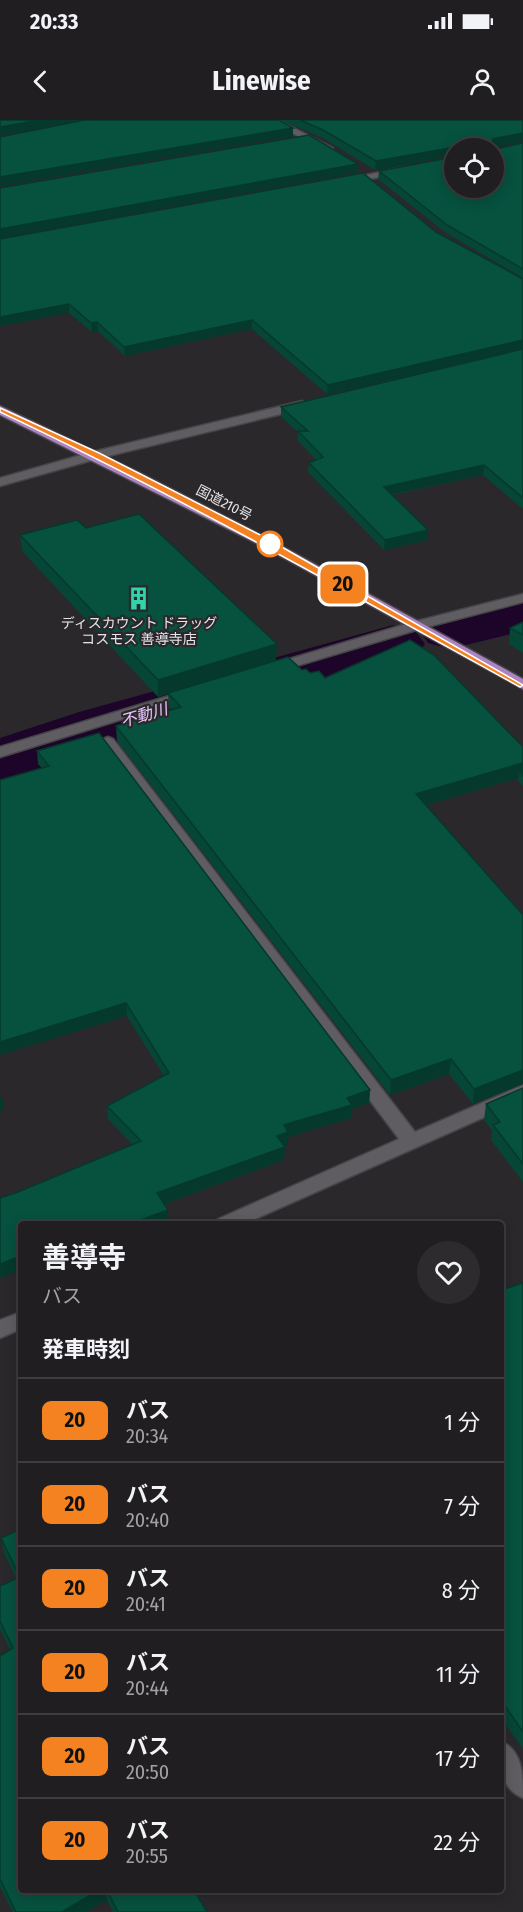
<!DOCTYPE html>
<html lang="ja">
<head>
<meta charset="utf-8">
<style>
	:root { --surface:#201e21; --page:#2d2b2e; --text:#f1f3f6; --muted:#a2a2a5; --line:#3d3c3f }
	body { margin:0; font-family:"Fira Sans Condensed","Noto Sans JP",sans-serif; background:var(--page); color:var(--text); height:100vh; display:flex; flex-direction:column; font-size:22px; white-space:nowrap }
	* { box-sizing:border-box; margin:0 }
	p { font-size:20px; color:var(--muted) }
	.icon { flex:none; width:33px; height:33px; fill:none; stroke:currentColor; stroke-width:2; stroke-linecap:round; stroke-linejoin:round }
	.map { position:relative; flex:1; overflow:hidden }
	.sheet { position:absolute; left:18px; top:1101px; width:486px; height:672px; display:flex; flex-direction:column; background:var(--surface); border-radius:6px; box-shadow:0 3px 15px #0003,0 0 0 2px var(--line) }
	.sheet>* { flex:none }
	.badge { padding:0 12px; border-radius:9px; font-size:21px; line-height:39px }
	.controls { position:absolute; left:444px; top:18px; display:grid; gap:12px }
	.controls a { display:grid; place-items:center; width:60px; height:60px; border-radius:50%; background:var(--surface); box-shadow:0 3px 15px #0003,0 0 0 2px var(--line); font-size:30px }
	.map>.badge { position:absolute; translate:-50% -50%; box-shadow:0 0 0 3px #fff }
	h2 { padding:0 24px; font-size:22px; line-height:54px }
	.round { display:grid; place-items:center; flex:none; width:63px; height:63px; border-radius:32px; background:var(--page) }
	.overview { display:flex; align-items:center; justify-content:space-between; height:102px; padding:0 24px }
	h1 { font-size:28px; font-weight:700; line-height:45px }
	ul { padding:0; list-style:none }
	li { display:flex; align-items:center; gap:18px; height:84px; padding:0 24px; border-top:2px solid var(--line) }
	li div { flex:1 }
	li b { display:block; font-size:22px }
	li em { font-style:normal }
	li .badge { min-width:66px; font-weight:700; text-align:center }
	.status { display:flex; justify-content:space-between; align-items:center; height:42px; padding:0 30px; background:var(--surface); direction:ltr }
	.status svg { height:16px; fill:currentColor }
	header { display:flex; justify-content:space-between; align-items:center; height:78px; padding:0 24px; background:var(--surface); font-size:27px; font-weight:700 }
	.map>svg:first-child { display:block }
</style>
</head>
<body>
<div class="status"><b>20:33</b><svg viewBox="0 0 49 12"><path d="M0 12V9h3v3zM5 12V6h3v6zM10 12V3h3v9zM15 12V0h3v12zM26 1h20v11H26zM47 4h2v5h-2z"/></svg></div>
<header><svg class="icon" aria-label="back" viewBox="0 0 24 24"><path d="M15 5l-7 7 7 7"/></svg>Linewise<svg class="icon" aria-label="person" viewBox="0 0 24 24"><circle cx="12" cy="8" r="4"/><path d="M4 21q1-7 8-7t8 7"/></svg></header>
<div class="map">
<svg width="523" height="1792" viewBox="0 0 523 1792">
	<rect width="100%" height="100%" fill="#2b282c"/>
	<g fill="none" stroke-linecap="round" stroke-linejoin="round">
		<!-- river -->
		<g fill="#1d0529" fill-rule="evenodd">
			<path d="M 523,474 L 523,511 L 450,529 L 428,523 L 419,510 L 428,497 Z"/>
			<path d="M 393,505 L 415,511 L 425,524 L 415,537 L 127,620 L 0,661 L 0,618 L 79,592 Z"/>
		</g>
		<defs>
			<g id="street">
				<path d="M 266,0 L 278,0 L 333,28 L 325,30 Z"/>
				<path d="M 403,47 L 406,48 L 406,52 L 344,64 L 339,61 Z"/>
				<path d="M 302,281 L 308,285 L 306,288 L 100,338 L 0,366 L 0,358 L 92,332 Z"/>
				<path d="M 523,474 L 523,482 L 423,508 L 276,552 L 271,553 L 264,549 L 266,546 L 413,502 Z"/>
				<path d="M 192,569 L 199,573 L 197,576 L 0,637 L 0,627 Z"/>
				<path d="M 108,617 L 113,619 L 415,1012 L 523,965 L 523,980 L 244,1104 L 215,1104 L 218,1099 L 399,1019 L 103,625 L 100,622 L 103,619 Z"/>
				<path d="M 21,1192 L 21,1209 L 0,1218 L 0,1200 Z"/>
				<path d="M 501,1621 C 523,1631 523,1655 523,1678 C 498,1668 501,1643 501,1621 Z"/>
			</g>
			<path id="highway" d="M 0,286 L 138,352 L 269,419 L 523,559 L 523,569 L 260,425 L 0,295 Z"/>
		</defs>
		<!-- street casing -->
		<use href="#street" stroke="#454446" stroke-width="3"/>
		<!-- highway casing -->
		<use href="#highway" stroke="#454446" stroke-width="3"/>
		<!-- street -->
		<use href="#street" fill="#5f5d61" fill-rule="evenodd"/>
		<!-- highway -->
		<use href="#highway" fill="#ac84c2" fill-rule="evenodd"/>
	</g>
	<!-- wall -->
	<g fill="#064636">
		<path d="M 281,0 L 523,0 L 523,21 L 493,27 L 495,29 L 523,23 L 523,158 L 446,113 L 378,59 L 379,51 L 494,68 L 454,28 L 454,35 L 375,50 L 323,18 Z"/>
		<path d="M 436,112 L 523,159 L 523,229 L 327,274 L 252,209 L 125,236 L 98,211 L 92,212 L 69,193 L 0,119 Z"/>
		<path d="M 523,229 L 523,389 L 483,355 L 392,375 L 428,410 L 428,420 L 384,430 L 308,352 L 309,343 L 316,340 L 298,321 L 298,312 L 281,297 L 281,287 Z"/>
		<path d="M 86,408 L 276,541 L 302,550 L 523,627 L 523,666 L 518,661 L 519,658 L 426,685 L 523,795 L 473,984 L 449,954 L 390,975 L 117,621 L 116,606 L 171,590 L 169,588 L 168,574 L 158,577 L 22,431 L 20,415 Z"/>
		<path d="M 523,502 L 523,533 L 509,524 L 510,508 Z"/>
		<path d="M 37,631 L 370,970 L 369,983 L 352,989 L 351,998 L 288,1017 L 288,1025 L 284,1026 L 284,1040 L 164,1084 L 168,1090 L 168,1103 L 18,1072 L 133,1025 L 108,999 L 107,986 L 164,956 L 127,896 L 42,648 L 38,644 Z"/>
		<path d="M 523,968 L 523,1062 L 491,1020 L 492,1010 L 484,1000 L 486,984 Z"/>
		<path d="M 523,1163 L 523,1629 L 501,1598 L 501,1170 Z"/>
		<path d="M 21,1409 L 21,1770 L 194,1770 L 207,1792 L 113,1792 L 107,1780 L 86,1792 L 13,1792 L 0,1767 L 0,1536 L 10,1530 L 0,1509 L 0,1466 L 16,1458 L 4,1433 L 1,1418 Z"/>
	</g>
	<!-- shaded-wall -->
	<g fill="#05392c">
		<path d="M 40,0 L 88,0 L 0,15 L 0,7 Z"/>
		<path d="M 293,8 L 293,16 L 0,66 L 0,57 Z"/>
		<path d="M 523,13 L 523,21 L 492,28 L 493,19 Z"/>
		<path d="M 456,27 L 456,28 L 454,28 L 454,35 L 375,50 L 376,41 Z"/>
		<path d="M 358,44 L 358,52 L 0,118 L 0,109 Z"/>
		<path d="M 69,184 L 69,193 L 0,206 L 0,197 Z"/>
		<path d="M 252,200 L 252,209 L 125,236 L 124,227 Z"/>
		<path d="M 97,202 L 98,211 L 92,212 L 91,203 Z"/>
		<path d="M 523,220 L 523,229 L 327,274 L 328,265 Z"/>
		<path d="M 484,345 L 483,355 L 383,376 L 384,367 Z"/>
		<path d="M 428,410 L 428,420 L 384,430 L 385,420 Z"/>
		<path d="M 277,524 L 276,541 L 158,577 L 158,560 Z"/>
		<path d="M 523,643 L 523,657 L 519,653 L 519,658 L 415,688 L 416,674 Z"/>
		<path d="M 126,883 L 127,896 L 0,935 L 0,922 Z"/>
		<path d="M 451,939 L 449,954 L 390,975 L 391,960 Z"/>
		<path d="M 523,950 L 523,964 L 473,984 L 474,969 Z"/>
		<path d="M 370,970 L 369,983 L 352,989 L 351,998 L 288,1017 L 288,1025 L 277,1029 L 277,1016 L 284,1005 L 347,978 Z"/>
		<path d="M 2,976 L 4,989 L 0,991 L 0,977 Z"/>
		<path d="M 285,1027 L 284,1040 L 158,1086 L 157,1073 Z"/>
		<path d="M 168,1090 L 168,1103 L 166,1104 L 130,1104 Z"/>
		<path d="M 21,1136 L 21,1150 L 0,1158 L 0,1144 Z"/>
		<path d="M 99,1770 L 105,1770 L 107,1780 L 86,1792 L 62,1792 Z"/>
	</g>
	<!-- building -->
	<g fill="#07513f" stroke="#05392c" stroke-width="1.5">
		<path d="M 0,0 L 40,0 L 0,7 Z"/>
		<path d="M 85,0 L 279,0 L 293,8 L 0,57 L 0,17 Z"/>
		<path d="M 300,0 L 523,0 L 523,13 L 493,19 L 492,27 L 495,29 L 523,23 L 523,149 L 447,105 L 379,51 L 454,37 L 454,68 L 494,68 L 494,28 L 456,28 L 456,27 L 376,41 L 323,10 Z"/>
		<path d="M 309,15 L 358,44 L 0,109 L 0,68 Z"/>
		<path d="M 363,53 L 436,112 L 523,159 L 523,220 L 328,265 L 252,200 L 124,227 L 97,202 L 91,203 L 69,184 L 0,197 L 0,119 Z"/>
		<path d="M 523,229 L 523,378 L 484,345 L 384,367 L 428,410 L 385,420 L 309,343 L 323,337 L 298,311 L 308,311 L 281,287 Z"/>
		<path d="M 139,394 L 277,524 L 158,560 L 20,415 L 77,400 L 86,408 Z"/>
		<path d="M 523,502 L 523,515 L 510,508 Z"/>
		<path d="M 410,520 L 434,535 L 523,627 L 523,643 L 416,674 L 523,795 L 523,950 L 474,969 L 451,939 L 391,960 L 116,606 L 181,587 L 168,573 L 288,537 L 302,550 L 306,549 L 310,553 L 319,551 L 325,558 Z"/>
		<path d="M 99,613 L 370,970 L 347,978 L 352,985 L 284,1005 L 288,1012 L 277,1016 L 285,1027 L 157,1073 L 168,1090 L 130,1104 L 21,1104 L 21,1136 L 0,1144 L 0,1078 L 18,1072 L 141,1021 L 107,986 L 169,953 L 126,883 L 0,922 L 0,660 L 49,646 L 37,631 Z"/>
		<path d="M 523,968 L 523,1044 L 493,1005 L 500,1002 L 486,984 Z"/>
		<path d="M 523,1163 L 523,1612 L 501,1580 L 501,1170 Z"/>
		<path d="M 21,1409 L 21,1770 L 99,1770 L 62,1792 L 16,1792 L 0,1759 L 0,1536 L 13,1528 L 0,1501 L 0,1466 L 20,1457 L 1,1418 Z"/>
		<path d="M 107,1770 L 194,1770 L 207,1792 L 118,1792 Z"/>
	</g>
	<!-- line -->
	<path fill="#f58220" stroke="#fff" stroke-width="1.5" d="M 0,288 L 99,333 L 266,418 L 523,565 L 520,567 C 347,471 176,375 0,292 Z"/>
	<!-- icons -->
	<defs>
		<symbol id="building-bare" viewBox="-9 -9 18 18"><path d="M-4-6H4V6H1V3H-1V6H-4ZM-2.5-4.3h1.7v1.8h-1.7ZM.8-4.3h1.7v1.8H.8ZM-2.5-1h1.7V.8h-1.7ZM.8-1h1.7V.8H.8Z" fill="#30d4aa" stroke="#2b282c" stroke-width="2.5" paint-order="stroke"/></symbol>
	</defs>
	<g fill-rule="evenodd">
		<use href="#building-bare" x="122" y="462" width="33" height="33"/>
	</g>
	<!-- markers -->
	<circle fill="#fff" stroke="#f58220" stroke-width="3" cx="270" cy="424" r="12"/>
	<g text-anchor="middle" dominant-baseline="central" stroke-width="4.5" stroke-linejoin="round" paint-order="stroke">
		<!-- far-street labels -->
		<g font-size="14" fill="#e5e4e6" stroke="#2b282c">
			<text transform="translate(224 383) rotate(27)">国道210号</text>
		</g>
		<!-- far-poi labels -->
		<g font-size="14" fill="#e5e4e6" stroke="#2b282c">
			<text x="139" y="503">ディスカウント ドラッグ<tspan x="139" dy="16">コスモス 善導寺店</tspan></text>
		</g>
		<!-- water labels -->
		<g font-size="16" font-style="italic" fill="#eac7fe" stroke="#2b282c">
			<text transform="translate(144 595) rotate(-16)">不動川</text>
		</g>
	</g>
</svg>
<div class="controls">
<a><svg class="icon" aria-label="locate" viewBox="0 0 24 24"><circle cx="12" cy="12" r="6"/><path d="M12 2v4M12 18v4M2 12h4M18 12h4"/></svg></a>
</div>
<b class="badge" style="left:343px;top:464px;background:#f58220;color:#111">20</b>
<section class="sheet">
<div class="overview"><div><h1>善導寺</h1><p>バス</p></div><a class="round"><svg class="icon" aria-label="heart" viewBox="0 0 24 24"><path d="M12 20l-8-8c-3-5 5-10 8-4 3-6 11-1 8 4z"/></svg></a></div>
<h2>発車時刻</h2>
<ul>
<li><span class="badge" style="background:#f58220;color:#111">20</span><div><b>バス</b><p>20:34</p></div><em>1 分</em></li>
<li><span class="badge" style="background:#f58220;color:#111">20</span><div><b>バス</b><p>20:40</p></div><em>7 分</em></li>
<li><span class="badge" style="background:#f58220;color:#111">20</span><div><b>バス</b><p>20:41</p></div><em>8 分</em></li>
<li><span class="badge" style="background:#f58220;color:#111">20</span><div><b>バス</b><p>20:44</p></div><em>11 分</em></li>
<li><span class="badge" style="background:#f58220;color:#111">20</span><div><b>バス</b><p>20:50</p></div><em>17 分</em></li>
<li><span class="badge" style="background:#f58220;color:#111">20</span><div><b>バス</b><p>20:55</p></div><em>22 分</em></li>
</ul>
</section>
</div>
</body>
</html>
